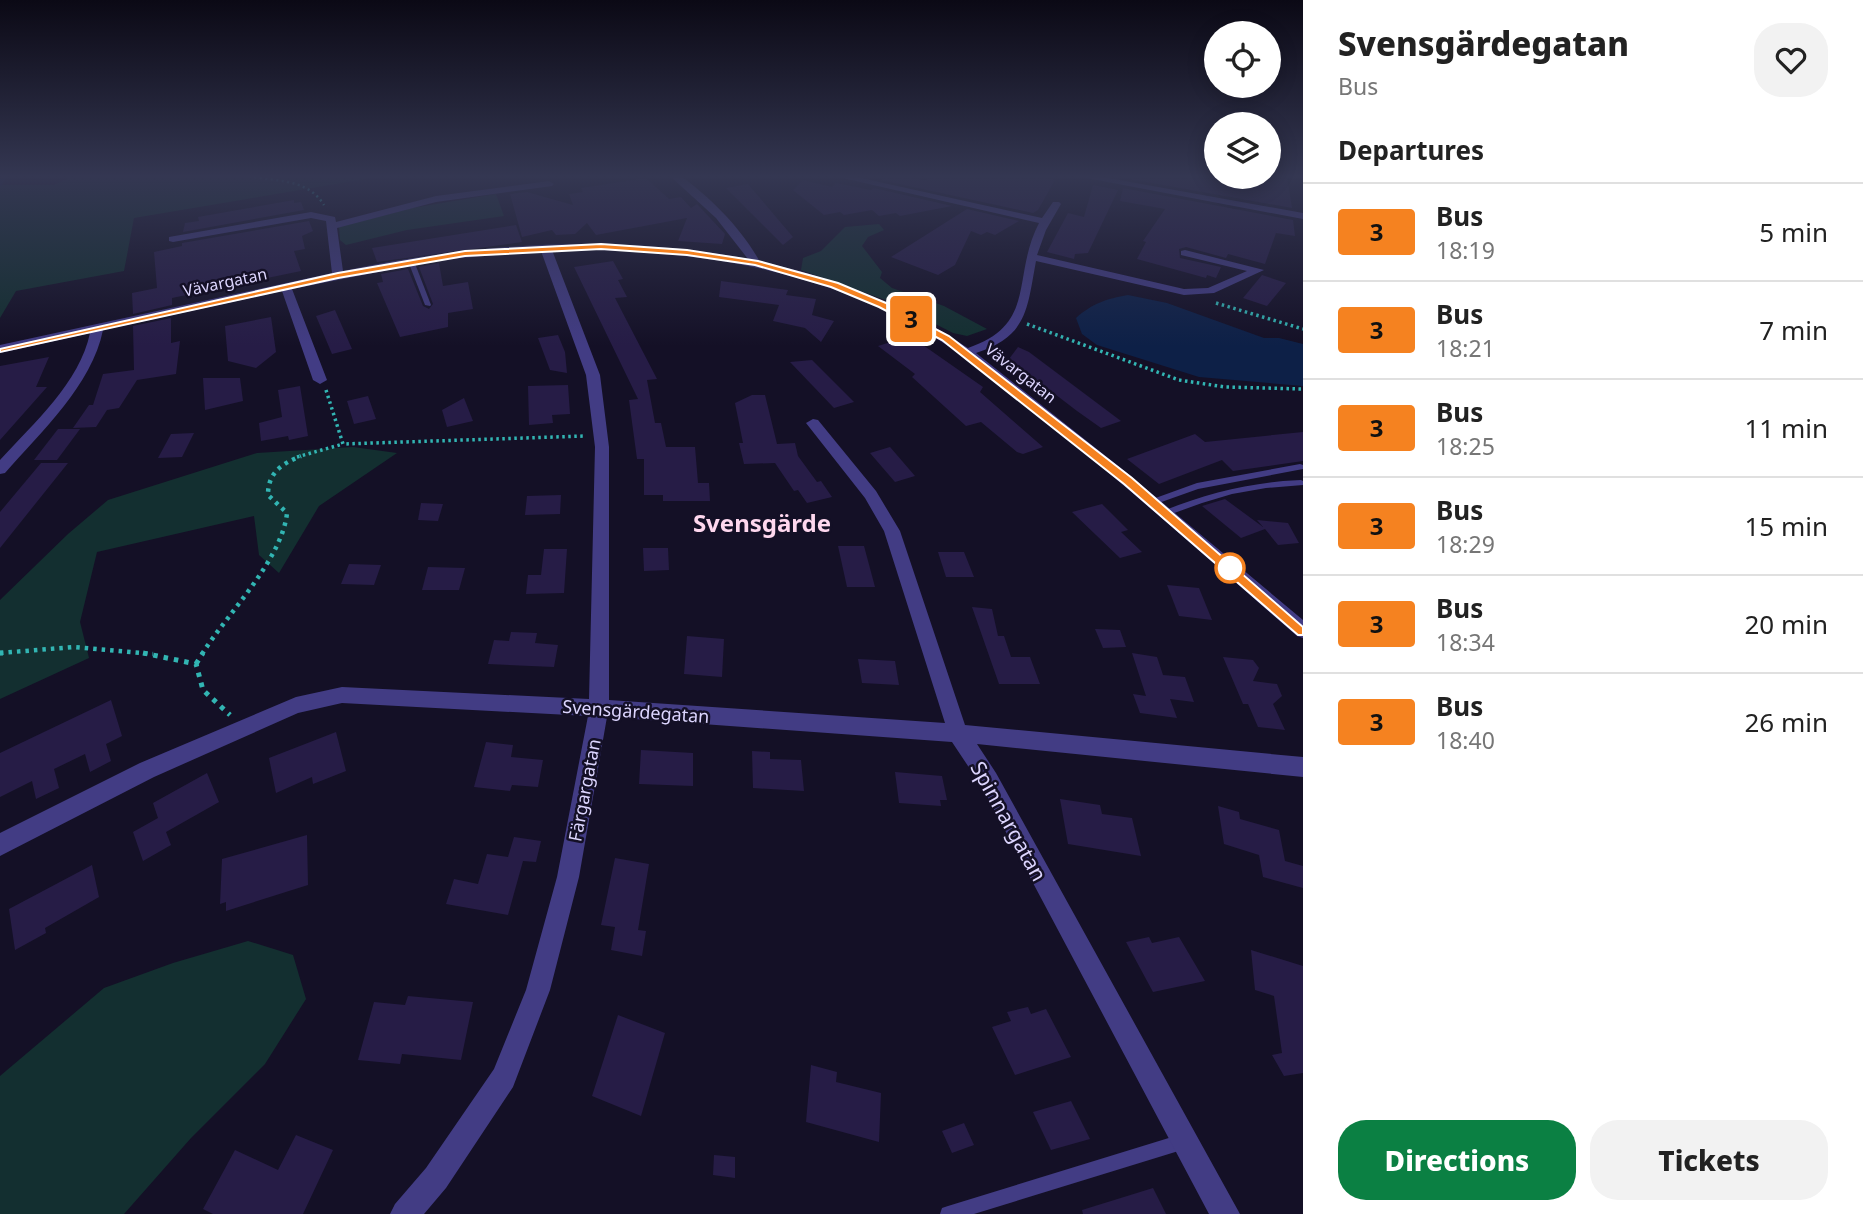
<!DOCTYPE html>
<html lang="en">
<head>
<meta charset="utf-8">
<style>
	:root { --surface:#fff; --page:#f2f2f2; --text:#222; --muted:#767676; --line:#e0e0e0; --accent:#0b8043 }
	body { margin:0; font-family:"Noto Sans",sans-serif; background:var(--page); color:var(--text); height:100vh; display:flex; flex-direction:column; font-size:26px; white-space:nowrap }
	* { box-sizing:border-box; margin:0 }
	p { font-size:23px; color:var(--muted) }
	.icon { flex:none; width:38px; height:38px; fill:none; stroke:currentColor; stroke-width:2; stroke-linecap:round; stroke-linejoin:round }
	.map { position:relative; flex:1; overflow:hidden }
	.sheet { display:flex; flex-direction:column; background:var(--surface); width:560px }
	.sheet>* { flex:none }
	.badge { padding:0 14px; border-radius:5px; font-size:24px; line-height:46px }
	.tools { position:absolute; left:1204px; top:21px; display:grid; gap:14px }
	.tools a { display:grid; place-items:center; width:77px; height:77px; border-radius:50%; background:var(--surface); box-shadow:0 4px 18px #0003; font-size:35px }
	.map>.badge { position:absolute; translate:-50% -50%; box-shadow:0 0 0 4px #fff }
	h2 { padding:0 35px; font-size:26px; line-height:63px }
	.round { display:grid; place-items:center; flex:none; width:74px; height:74px; border-radius:28px; background:var(--page) }
	.overview { display:flex; align-items:center; justify-content:space-between; height:119px; padding:0 35px }
	h1 { font-size:33px; font-weight:800; line-height:52px }
	.button { display:flex; gap:14px; margin-top:auto; padding:14px 35px }
	.button a { flex:1; height:80px; border-radius:28px; background:var(--accent); color:#fff; font-size:28px; font-weight:800; line-height:80px; text-align:center }
	.button a+a { background:var(--page); color:var(--text) }
	ul { padding:0; list-style:none }
	li { display:flex; align-items:center; gap:21px; height:98px; padding:0 35px; border-top:2px solid var(--line) }
	li div { flex:1 }
	li b { display:block; font-size:26px }
	li em { font-style:normal }
	li .badge { min-width:77px; font-weight:700; text-align:center }
	main { display:flex; flex:1; min-height:0 }
	.map>svg:first-child { display:block }
</style>
</head>
<body>
<main>
<div class="map">
<svg width="1303" height="1214" viewBox="0 0 1303 1214">
	<rect width="100%" height="100%" fill="#141026"/>
	<!-- green -->
	<g fill="#132f30">
		<path d="M 73,176 L 383,176 L 134,218 L 124,271 L 16,291 L 0,318 L 0,185 L 54,185 Z"/>
		<path d="M 496,194 L 504,216 L 407,230 L 346,245 L 340,240 L 339,227 L 412,208 Z"/>
		<path d="M 879,224 L 884,230 L 868,237 L 862,246 L 882,272 L 880,278 L 892,288 L 944,306 L 987,329 L 967,336 L 953,333 L 894,303 L 801,270 L 803,258 L 821,251 L 845,227 Z"/>
		<path d="M 353,447 L 397,453 L 319,506 L 279,573 L 259,555 L 254,516 L 97,552 L 80,622 L 89,658 L 0,699 L 0,600 L 68,534 L 108,500 L 257,453 Z"/>
		<path d="M 248,941 L 293,955 L 306,999 L 265,1064 L 191,1138 L 124,1214 L 0,1214 L 0,1076 L 104,988 L 173,963 Z"/>
	</g>
	<!-- water -->
	<path fill="#0d2047" d="M 1128,295 L 1167,303 L 1264,338 L 1279,338 L 1303,344 L 1303,386 L 1199,377 L 1097,345 L 1082,334 L 1076,318 C 1093,303 1106,299 1128,295 Z"/>
	<g fill="none" stroke-linecap="round" stroke-linejoin="round">
		<!-- stream -->
		<path stroke="#0d2047" stroke-width="4.5" d="M 0,184 L 4,176"/>
	</g>
	<!-- building -->
	<g fill="#261c46">
		<path d="M 885,176 L 904,176 L 927,181 L 927,176 L 1052,176 L 1051,179 L 1055,180 L 1038,210 L 1033,213 L 881,180 Z"/>
		<path d="M 1125,176 L 1287,176 L 1292,208 L 1124,178 Z"/>
		<path d="M 646,178 L 669,199 L 681,197 L 691,208 L 697,204 L 725,234 L 722,244 L 678,241 L 687,218 L 596,235 L 587,223 L 575,234 L 556,235 L 552,230 L 522,237 L 510,194 L 527,192 L 573,205 L 569,194 L 583,192 L 581,188 Z"/>
		<path d="M 803,180 L 832,187 L 836,183 L 871,190 L 874,188 L 952,206 L 900,216 L 896,213 L 879,216 L 872,210 L 844,215 L 840,212 L 824,215 L 793,190 Z"/>
		<path d="M 748,184 L 793,237 L 783,245 L 726,188 Z"/>
		<path d="M 1093,185 L 1118,190 L 1088,253 L 1075,254 L 1074,259 L 1047,252 L 1068,213 L 1084,217 Z"/>
		<path d="M 1123,188 L 1293,220 L 1295,236 L 1276,233 L 1265,264 L 1228,254 L 1226,258 L 1186,247 L 1179,249 L 1180,258 L 1221,267 L 1216,278 L 1207,275 L 1206,278 L 1137,259 L 1146,242 L 1143,241 L 1165,209 L 1120,201 Z"/>
		<path d="M 294,200 L 294,203 L 301,202 L 304,210 L 183,232 L 185,223 L 199,221 L 198,217 Z"/>
		<path d="M 967,209 L 1019,221 L 995,235 L 987,232 L 981,235 L 971,231 L 955,265 L 938,275 L 891,257 Z"/>
		<path d="M 309,221 L 313,231 L 302,236 L 305,249 L 294,251 L 301,271 L 172,298 L 172,305 L 133,314 L 132,293 L 157,288 L 154,252 L 182,246 L 182,243 Z"/>
		<path d="M 516,225 L 522,242 L 377,262 L 372,248 Z"/>
		<path d="M 613,261 L 623,279 L 618,280 L 627,297 L 615,298 L 657,379 L 647,380 L 655,423 L 661,423 L 666,447 L 695,447 L 698,483 L 709,483 L 710,501 L 663,501 L 663,495 L 644,495 L 644,459 L 637,459 L 629,400 L 638,399 L 574,267 Z"/>
		<path d="M 439,263 L 443,286 L 468,282 L 473,309 L 448,313 L 448,327 L 400,337 L 377,283 L 383,282 L 381,274 L 408,269 L 423,306 L 429,309 L 433,304 L 419,267 Z"/>
		<path d="M 1262,275 L 1286,283 L 1267,306 L 1243,298 Z"/>
		<path d="M 721,281 L 788,290 L 786,295 L 816,299 L 812,315 L 834,321 L 821,342 L 805,328 L 773,321 L 779,305 L 719,297 Z"/>
		<path d="M 335,310 L 352,349 L 332,354 L 316,316 Z"/>
		<path d="M 271,317 L 276,352 L 256,368 L 228,361 L 225,326 Z"/>
		<path d="M 171,318 L 171,343 L 180,341 L 176,374 L 137,380 L 119,408 L 107,410 L 96,427 L 73,428 L 89,405 L 93,405 L 103,374 L 134,370 L 133,326 Z"/>
		<path d="M 558,335 L 565,352 L 567,373 L 550,370 L 538,338 Z"/>
		<path d="M 910,336 L 983,387 L 980,392 L 1043,447 L 1023,454 L 1017,452 L 981,422 L 966,426 L 912,377 L 915,374 L 878,346 Z"/>
		<path d="M 1018,347 L 1029,352 L 1121,421 L 1101,428 L 1077,411 L 1009,359 Z"/>
		<path d="M 49,357 L 36,387 L 47,387 L 0,440 L 0,366 Z"/>
		<path d="M 812,360 L 854,402 L 834,408 L 790,362 Z"/>
		<path d="M 203,378 L 240,378 L 243,401 L 205,410 Z"/>
		<path d="M 568,385 L 570,414 L 552,415 L 553,423 L 529,425 L 528,386 Z"/>
		<path d="M 300,386 L 308,436 L 289,440 L 288,436 L 261,441 L 259,423 L 282,417 L 278,390 Z"/>
		<path d="M 752,395 L 765,395 L 777,444 L 795,443 L 798,456 L 817,482 L 821,481 L 832,497 L 807,503 L 798,490 L 794,491 L 775,463 L 744,464 L 739,443 L 743,443 L 735,403 Z"/>
		<path d="M 368,396 L 376,419 L 354,424 L 347,401 Z"/>
		<path d="M 464,398 L 473,421 L 447,427 L 442,410 Z"/>
		<path d="M 58,429 L 80,429 L 57,460 L 34,460 Z"/>
		<path d="M 1303,432 L 1303,461 L 1233,471 L 1222,460 L 1159,484 L 1127,459 L 1195,434 L 1205,442 Z"/>
		<path d="M 194,433 L 182,457 L 158,458 L 171,434 Z"/>
		<path d="M 890,447 L 915,476 L 895,482 L 870,453 Z"/>
		<path d="M 41,463 L 68,463 L 0,548 L 0,512 Z"/>
		<path d="M 561,495 L 560,514 L 525,515 L 527,496 Z"/>
		<path d="M 1225,499 L 1263,527 L 1257,520 L 1288,523 L 1299,543 L 1278,545 L 1265,529 L 1241,538 L 1202,506 Z"/>
		<path d="M 421,503 L 443,504 L 438,521 L 418,520 Z"/>
		<path d="M 1102,504 L 1128,530 L 1121,532 L 1142,552 L 1120,558 L 1072,512 Z"/>
		<path d="M 838,546 L 864,546 L 875,587 L 847,587 Z"/>
		<path d="M 643,548 L 668,548 L 669,570 L 644,571 Z"/>
		<path d="M 544,549 L 567,549 L 564,593 L 526,594 L 528,575 L 541,575 Z"/>
		<path d="M 938,552 L 964,552 L 974,577 L 946,577 Z"/>
		<path d="M 349,564 L 381,565 L 374,585 L 341,584 Z"/>
		<path d="M 428,567 L 465,568 L 459,590 L 422,590 Z"/>
		<path d="M 1167,585 L 1199,588 L 1212,620 L 1179,616 Z"/>
		<path d="M 972,607 L 992,609 L 998,636 L 1004,636 L 1011,657 L 1030,657 L 1040,684 L 999,684 Z"/>
		<path d="M 1095,629 L 1120,630 L 1126,647 L 1103,648 Z"/>
		<path d="M 511,632 L 537,633 L 535,643 L 558,645 L 554,667 L 488,664 L 494,640 L 509,641 Z"/>
		<path d="M 687,636 L 724,639 L 722,677 L 684,674 Z"/>
		<path d="M 1132,653 L 1157,657 L 1163,675 L 1185,677 L 1194,702 L 1170,699 L 1177,718 L 1140,713 L 1133,694 L 1146,696 Z"/>
		<path d="M 1223,657 L 1253,660 L 1259,668 L 1253,681 L 1277,684 L 1282,696 L 1273,704 L 1285,730 L 1258,727 L 1248,704 L 1243,704 Z"/>
		<path d="M 858,659 L 895,661 L 899,685 L 862,683 Z"/>
		<path d="M 111,700 L 122,736 L 106,744 L 111,761 L 90,772 L 85,754 L 54,769 L 59,788 L 36,799 L 32,781 L 0,797 L 0,753 Z"/>
		<path d="M 336,732 L 346,771 L 313,784 L 312,777 L 276,793 L 269,758 Z"/>
		<path d="M 486,742 L 513,745 L 511,757 L 543,760 L 538,787 L 512,785 L 510,791 L 474,787 Z"/>
		<path d="M 641,750 L 693,753 L 693,786 L 639,784 Z"/>
		<path d="M 752,751 L 770,752 L 770,759 L 801,760 L 804,791 L 753,788 Z"/>
		<path d="M 895,772 L 942,776 L 947,800 L 940,800 L 941,806 L 899,803 Z"/>
		<path d="M 207,773 L 219,802 L 166,832 L 171,845 L 143,861 L 133,832 L 158,818 L 153,803 Z"/>
		<path d="M 1060,799 L 1100,805 L 1102,814 L 1132,818 L 1141,856 L 1068,844 Z"/>
		<path d="M 1218,806 L 1239,812 L 1240,819 L 1279,830 L 1285,861 L 1303,866 L 1303,888 L 1263,877 L 1259,855 L 1224,844 Z"/>
		<path d="M 307,835 L 308,885 L 226,911 L 226,902 L 220,904 L 222,859 Z"/>
		<path d="M 514,837 L 541,841 L 536,862 L 523,861 L 508,915 L 446,904 L 454,879 L 478,884 L 487,854 L 508,857 Z"/>
		<path d="M 615,858 L 649,864 L 638,930 L 646,931 L 642,956 L 611,950 L 615,927 L 601,925 Z"/>
		<path d="M 92,865 L 99,897 L 45,928 L 46,933 L 15,950 L 9,909 Z"/>
		<path d="M 1149,937 L 1152,943 L 1179,937 L 1205,981 L 1153,992 L 1126,942 Z"/>
		<path d="M 1251,950 L 1303,966 L 1303,1073 L 1284,1076 L 1272,1055 L 1282,1053 L 1274,996 L 1255,990 Z"/>
		<path d="M 408,996 L 473,1002 L 461,1060 L 402,1054 L 400,1064 L 358,1060 L 374,1002 L 405,1005 Z"/>
		<path d="M 1028,1007 L 1031,1014 L 1046,1009 L 1071,1057 L 1015,1075 L 992,1027 L 1011,1021 L 1007,1012 Z"/>
		<path d="M 618,1015 L 665,1033 L 641,1116 L 592,1096 Z"/>
		<path d="M 811,1065 L 837,1072 L 836,1082 L 881,1093 L 879,1142 L 806,1122 Z"/>
		<path d="M 1071,1101 L 1090,1139 L 1051,1150 L 1033,1112 Z"/>
		<path d="M 964,1123 L 974,1145 L 952,1153 L 942,1131 Z"/>
		<path d="M 296,1135 L 333,1150 L 303,1214 L 213,1214 L 203,1209 L 235,1150 L 278,1170 Z"/>
		<path d="M 714,1155 L 735,1157 L 735,1178 L 713,1175 Z"/>
		<path d="M 1153,1188 L 1166,1214 L 1083,1214 L 1082,1210 Z"/>
	</g>
	<g fill="none" stroke-linecap="round" stroke-linejoin="round">
		<!-- path-far3 -->
		<path stroke="#32b5b3" stroke-width="2.5" stroke-dasharray="2 3.5" stroke-linecap="butt" d="M 249,176 C 277,182 307,178 324,205"/>
		<!-- path-far2 -->
		<g stroke="#32b5b3" stroke-width="3.5" stroke-dasharray="2.5 3.5" stroke-linecap="butt">
			<path d="M 1216,303 L 1303,329"/>
			<path d="M 1027,324 L 1179,380 L 1225,387 L 1303,389"/>
			<path d="M 326,390 L 343,444 L 585,436"/>
			<path d="M 297,457 L 343,444"/>
		</g>
		<!-- path-far1 -->
		<g stroke="#32b5b3" stroke-width="4.5" stroke-dasharray="3.5 5" stroke-linecap="butt">
			<path d="M 0,653 L 74,647 L 153,654"/>
			<path d="M 202,654 C 227,614 282,560 287,513 L 268,495 C 268,473 281,464 301,456"/>
		</g>
		<!-- path -->
		<g stroke="#32b5b3" stroke-width="5" stroke-dasharray="4.5 6" stroke-linecap="butt">
			<path d="M 0,653 L 3,653"/>
			<path d="M 143,653 L 196,664 L 203,690 L 230,715"/>
			<path d="M 196,664 L 203,653"/>
		</g>
		<!-- lane -->
		<g fill="#423c84" fill-rule="evenodd">
			<path d="M 409,260 L 414,261 L 431,305 L 430,306 L 425,305 L 408,261 Z"/>
			<path d="M 1300,464 L 1303,465 L 1303,469 L 1198,489 L 1153,505 L 1149,502 L 1150,500 L 1197,483 Z"/>
			<path d="M 1283,481 L 1301,480 L 1303,481 L 1303,485 L 1266,488 L 1232,494 L 1202,503 L 1166,516 L 1162,513 L 1163,511 C 1202,495 1241,485 1283,481 Z"/>
			<path d="M 1185,1133 L 1190,1136 L 1193,1141 L 1190,1146 L 1185,1149 L 974,1214 L 940,1214 L 942,1208 L 948,1206 Z"/>
		</g>
		<!-- street -->
		<g fill="#423c84" fill-rule="evenodd">
			<path d="M 670,176 L 681,176 C 711,198 742,229 760,262 C 833,276 905,306 968,348 C 1038,324 1011,277 1039,223 L 834,176 L 852,176 L 1042,218 L 1053,202 L 1059,202 L 1061,204 L 1046,230 L 1037,255 L 1184,289 L 1208,288 L 1247,271 L 1181,255 L 1181,251 L 1185,250 L 1264,270 L 1214,293 L 1184,295 L 1036,261 C 1027,309 1028,336 976,353 L 1127,473 L 1303,620 L 1303,638 L 1297,636 C 1221,570 1146,503 1068,439 C 1011,392 954,343 887,311 C 783,262 666,248 552,250 L 600,375 L 609,447 L 609,700 L 945,723 L 884,531 L 865,498 L 806,423 L 813,419 L 818,420 L 876,491 L 900,531 L 965,725 L 1303,757 L 1303,777 L 977,744 L 996,773 L 1240,1214 L 1209,1214 L 982,787 L 952,742 L 607,717 L 579,877 L 550,990 L 513,1087 L 446,1188 L 424,1214 L 390,1214 L 395,1204 L 426,1168 L 494,1069 L 526,990 L 557,877 L 588,716 L 342,703 L 298,713 L 154,777 L 0,856 L 0,833 L 140,763 L 296,697 L 342,687 L 589,699 L 595,447 L 586,375 L 541,251 L 439,260 L 292,289 L 327,380 L 320,384 L 313,380 L 282,291 L 103,330 C 92,385 41,432 5,473 L 0,474 L 0,460 C 33,424 80,382 90,333 L 0,353 L 0,345 L 332,273 L 326,221 L 311,218 L 173,242 L 169,241 L 169,237 L 311,212 L 335,217 L 336,222 L 436,196 L 549,181 L 554,184 L 552,186 L 436,202 L 337,228 L 343,271 C 476,243 613,233 748,259 L 716,218 Z"/>
			<path d="M 1076,176 L 1097,176 L 1303,213 L 1303,219 Z"/>
		</g>
	</g>
	<!-- sky -->
	<linearGradient id="sky" x2="0" y2="1"><stop stop-color="#0b0915"/><stop offset="0.51" stop-color="#343752"/><stop offset="1" stop-color="#343752" stop-opacity="0"/></linearGradient>
	<rect width="1303" height="346" fill="url(#sky)"/>
	<!-- line -->
	<path fill="#f58220" stroke="#fff" stroke-width="2" d="M 601,244 L 687,250 L 758,261 L 838,283 L 886,303 L 949,336 L 1132,478 L 1303,627 L 1303,635 L 1298,635 L 1124,484 L 942,340 L 879,307 L 831,287 L 755,265 L 687,255 L 601,249 L 465,256 L 338,278 L 0,352 L 0,349 L 338,273 L 465,251 Z"/>
	<!-- markers -->
	<circle fill="#fff" stroke="#f58220" stroke-width="3.5" cx="1230" cy="568" r="14"/>
	<g text-anchor="middle" dominant-baseline="central" stroke-width="5" stroke-linejoin="round" paint-order="stroke">
		<!-- far-street labels -->
		<g font-size="16" fill="#dcd5fe" stroke="#141026">
			<text transform="translate(225 282) rotate(-12)">Vävargatan</text>
			<text transform="translate(1021 373) rotate(38)">Vävargatan</text>
		</g>
		<!-- street labels -->
		<g font-size="18" fill="#dcd5fe" stroke="#141026">
			<text transform="translate(636 711) rotate(4)">Svensgärdegatan</text>
			<text transform="translate(584 790) rotate(-79)">Färgargatan</text>
		</g>
		<!-- near-street labels -->
		<g font-size="21" fill="#dcd5fe" stroke="#141026">
			<text transform="translate(1009 821) rotate(61)">Spinnargatan</text>
		</g>
		<!-- district labels -->
		<g font-size="24" font-weight="bold" fill="#fed7ee" stroke="#141026">
			<text x="762" y="522">Svensgärde</text>
		</g>
	</g>
</svg>
<div class="tools">
<a><svg class="icon" aria-label="locate" viewBox="0 0 24 24"><circle cx="12" cy="12" r="6"/><path d="M12 2v4M12 18v4M2 12h4M18 12h4"/></svg></a>
<a><svg class="icon" aria-label="layers" viewBox="0 0 24 24"><path d="M12 4l9 5-9 5-9-5zM3 14l9 5 9-5"/></svg></a>
</div>
<b class="badge" style="left:911px;top:319px;background:#f58220;color:#111">3</b>
</div>
<section class="sheet">
<div class="overview"><div><h1>Svensgärdegatan</h1><p>Bus</p></div><a class="round"><svg class="icon" aria-label="heart" viewBox="0 0 24 24"><path d="M12 20l-8-8c-3-5 5-10 8-4 3-6 11-1 8 4z"/></svg></a></div>
<h2>Departures</h2>
<ul>
<li><span class="badge" style="background:#f58220;color:#111">3</span><div><b>Bus</b><p>18:19</p></div><em>5 min</em></li>
<li><span class="badge" style="background:#f58220;color:#111">3</span><div><b>Bus</b><p>18:21</p></div><em>7 min</em></li>
<li><span class="badge" style="background:#f58220;color:#111">3</span><div><b>Bus</b><p>18:25</p></div><em>11 min</em></li>
<li><span class="badge" style="background:#f58220;color:#111">3</span><div><b>Bus</b><p>18:29</p></div><em>15 min</em></li>
<li><span class="badge" style="background:#f58220;color:#111">3</span><div><b>Bus</b><p>18:34</p></div><em>20 min</em></li>
<li><span class="badge" style="background:#f58220;color:#111">3</span><div><b>Bus</b><p>18:40</p></div><em>26 min</em></li>
</ul>
<div class="button"><a>Directions</a><a>Tickets</a></div>
</section>
</main>
</body>
</html>
